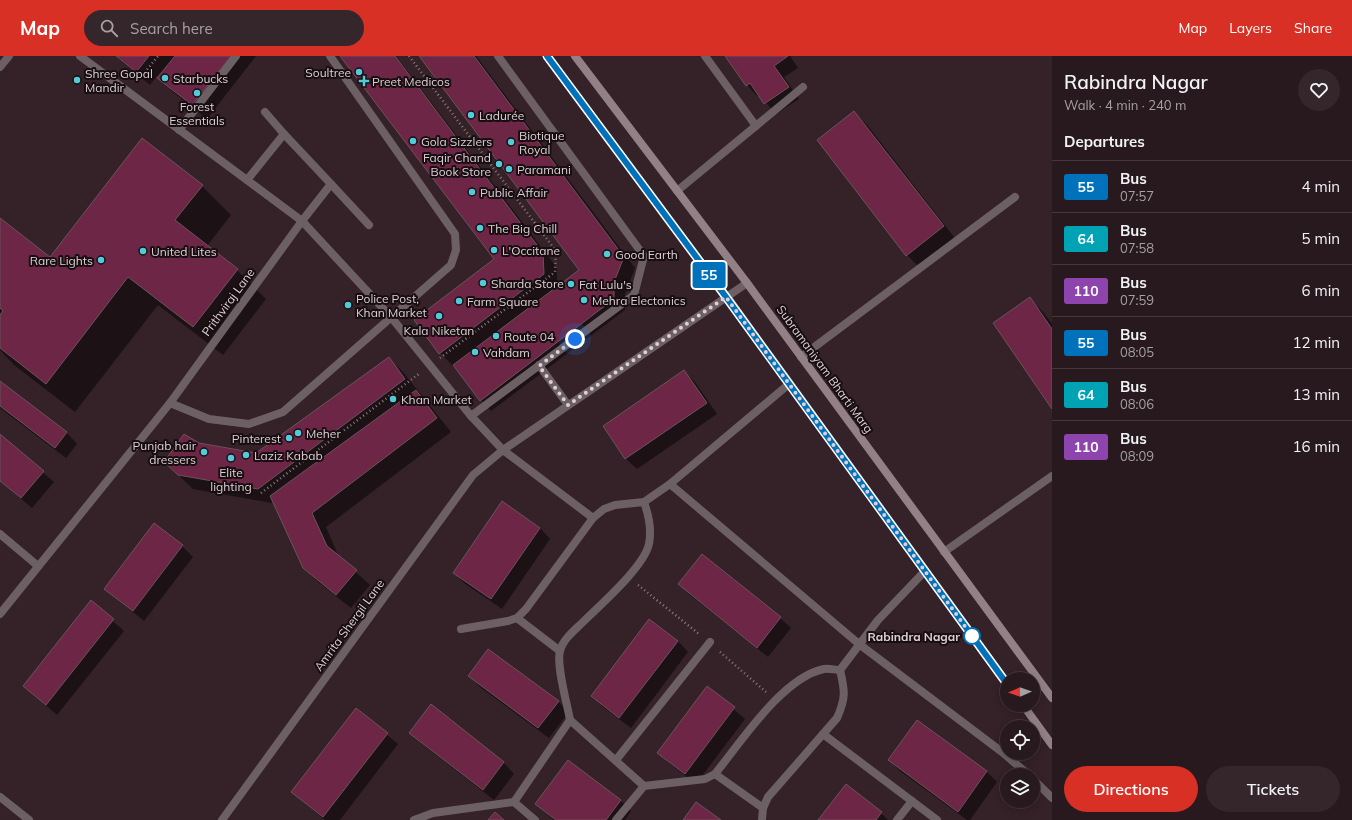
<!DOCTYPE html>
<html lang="en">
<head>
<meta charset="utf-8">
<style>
	:root { --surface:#28191e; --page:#34262b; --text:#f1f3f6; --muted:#a5a0a4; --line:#44383c; --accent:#d93025 }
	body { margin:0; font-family:Mulish,sans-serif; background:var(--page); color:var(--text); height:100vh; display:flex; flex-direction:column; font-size:15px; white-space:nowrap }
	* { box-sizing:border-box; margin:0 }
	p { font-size:13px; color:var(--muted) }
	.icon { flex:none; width:22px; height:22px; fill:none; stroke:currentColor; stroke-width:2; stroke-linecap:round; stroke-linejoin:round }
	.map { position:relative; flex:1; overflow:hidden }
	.side { display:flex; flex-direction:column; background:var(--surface); width:300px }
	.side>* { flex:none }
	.badge { padding:0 8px; border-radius:3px; font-size:14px; line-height:26px }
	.needle { width:26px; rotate:268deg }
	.fabs { position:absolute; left:1000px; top:616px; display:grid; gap:8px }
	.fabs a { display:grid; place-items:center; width:40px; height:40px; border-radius:50%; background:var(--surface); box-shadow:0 2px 10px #0003,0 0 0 1px var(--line); font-size:20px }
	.you { position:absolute; width:20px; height:20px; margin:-10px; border:3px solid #fff; border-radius:50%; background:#1a73e8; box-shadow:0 0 0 6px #1a73e833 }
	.map>.badge { position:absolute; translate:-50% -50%; box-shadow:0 0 0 2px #fff }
	h2 { padding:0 12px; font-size:15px; line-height:36px }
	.round { display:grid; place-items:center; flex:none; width:42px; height:42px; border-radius:21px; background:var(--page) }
	.headline { display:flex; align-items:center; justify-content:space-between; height:68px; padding:0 12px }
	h1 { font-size:19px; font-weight:600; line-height:30px }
	.button { display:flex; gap:8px; margin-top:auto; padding:8px 12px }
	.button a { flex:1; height:46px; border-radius:24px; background:var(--accent); color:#fff; font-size:16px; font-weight:600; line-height:46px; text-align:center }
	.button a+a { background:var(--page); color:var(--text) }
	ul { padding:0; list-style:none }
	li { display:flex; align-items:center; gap:12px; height:52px; padding:0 12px; border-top:1px solid var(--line) }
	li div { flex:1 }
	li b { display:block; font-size:15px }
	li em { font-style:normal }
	li .badge { min-width:44px; font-weight:700; text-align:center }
	header { display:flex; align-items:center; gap:24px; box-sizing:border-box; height:56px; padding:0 20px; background:var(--accent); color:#fff }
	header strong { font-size:19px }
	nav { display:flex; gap:22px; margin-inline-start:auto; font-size:14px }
	.search { width:280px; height:36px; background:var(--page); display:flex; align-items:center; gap:10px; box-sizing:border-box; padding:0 14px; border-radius:22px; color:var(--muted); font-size:15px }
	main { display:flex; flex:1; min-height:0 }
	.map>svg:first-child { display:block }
</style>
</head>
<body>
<header>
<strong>Map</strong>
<div class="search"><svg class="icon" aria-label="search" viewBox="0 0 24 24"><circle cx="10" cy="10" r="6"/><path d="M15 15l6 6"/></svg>Search here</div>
<nav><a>Map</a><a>Layers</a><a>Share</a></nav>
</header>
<main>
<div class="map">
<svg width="1052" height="764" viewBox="0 0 1052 764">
	<rect width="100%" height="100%" fill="#352128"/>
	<!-- shadow -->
	<g fill="#0007">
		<path d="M 115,0 L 256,0 L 207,63 L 173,36 L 157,20 L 150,29 Z"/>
		<path d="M 342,0 L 396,0 L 557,212 L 557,231 L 580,214 L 421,0 L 476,0 L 635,212 L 625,238 L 625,254 L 491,355 L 481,344 L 455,310 L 454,311 L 440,297 L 496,203 Z"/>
		<path d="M 726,0 L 790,0 L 798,12 L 784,21 L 799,43 L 776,58 L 759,39 L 757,40 L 747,29 Z"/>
		<path d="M 854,56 L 868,70 L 957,185 L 921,213 L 907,199 Z"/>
		<path d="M 202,130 L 231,159 L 207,190 L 237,214 L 266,243 L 223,299 L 158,249 L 75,356 L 14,309 L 0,294 L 0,261 L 2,259 L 0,257 L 0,164 L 50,203 Z"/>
		<path d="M 1030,243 L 1044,257 L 1052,268 L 1052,351 Z"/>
		<path d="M 389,302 L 403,316 L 451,376 L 326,471 L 339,501 L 370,529 L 351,552 L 318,526 L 303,511 L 274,445 L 272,447 L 193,433 L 165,406 L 198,388 L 256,398 Z"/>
		<path d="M 684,316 L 695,326 L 717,358 L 637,413 L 626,403 L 604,371 Z"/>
		<path d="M 0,326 L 67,377 L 77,388 L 66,402 L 0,352 Z"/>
		<path d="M 0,380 L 54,426 L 32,452 L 0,425 Z"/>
		<path d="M 540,472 L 550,483 L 502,553 L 464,527 L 454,517 Z"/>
		<path d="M 182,490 L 193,501 L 144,565 L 105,533 Z"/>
		<path d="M 680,528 L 780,562 L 791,572 L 768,601 L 690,539 Z"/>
		<path d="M 91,546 L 124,575 L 57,659 L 24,630 Z"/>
		<path d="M 678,585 L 688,596 L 631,672 L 603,651 L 592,640 Z"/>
		<path d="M 469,620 L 558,645 L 569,656 L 549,682 L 480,631 Z"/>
		<path d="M 707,631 L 745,663 L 696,728 L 669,707 L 658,697 Z"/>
		<path d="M 431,650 L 504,707 L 514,718 L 494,744 L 421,687 L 410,677 Z"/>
		<path d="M 356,653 L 398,688 L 340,764 L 325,764 L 292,736 Z"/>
		<path d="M 918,665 L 987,716 L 997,726 L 970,764 L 967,764 L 900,715 L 889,704 Z"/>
		<path d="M 569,706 L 621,745 L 631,755 L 625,764 L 554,764 L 536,748 Z"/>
		<path d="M 881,757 L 888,764 L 819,764 Z"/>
	</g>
	<!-- building -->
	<g fill="#6d2645" stroke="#6b535c">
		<path d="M 116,0 L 149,0 L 136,16 Z"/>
		<path d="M 175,0 L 231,0 L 192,49 L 157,22 Z"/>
		<path d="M 340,0 L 395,0 L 543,197 L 544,218 L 439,298 L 414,264 L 494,203 Z"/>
		<path d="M 419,0 L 474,0 L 624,201 L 614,226 L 614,243 L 480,345 L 453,309 L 579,214 Z"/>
		<path d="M 725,0 L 788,0 L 774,10 L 789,31 L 764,48 L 750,27 L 746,30 Z"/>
		<path d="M 854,55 L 944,170 L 906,200 L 817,84 Z"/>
		<path d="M 142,82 L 203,129 L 175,164 L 238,213 L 193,271 L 128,221 L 46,328 L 0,292 L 0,259 L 3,255 L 0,252 L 0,162 L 50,201 Z"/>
		<path d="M 1030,241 L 1052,273 L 1052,353 L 993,267 Z"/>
		<path d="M 389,301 L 405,323 L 258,433 L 178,419 L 164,406 L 184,378 L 199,387 L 256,397 Z"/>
		<path d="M 684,314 L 707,347 L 625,403 L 603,370 Z"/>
		<path d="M 0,325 L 67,376 L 55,392 L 0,350 Z"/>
		<path d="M 416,334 L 437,362 L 312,457 L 327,490 L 357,514 L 336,539 L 303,512 L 270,440 Z"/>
		<path d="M 0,378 L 44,415 L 21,442 L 0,425 Z"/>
		<path d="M 502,445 L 540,472 L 491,543 L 453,517 Z"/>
		<path d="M 154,467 L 183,489 L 133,555 L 104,533 Z"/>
		<path d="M 702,498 L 781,561 L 757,592 L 678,528 Z"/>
		<path d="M 91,544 L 114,563 L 46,649 L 23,630 Z"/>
		<path d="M 649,563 L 678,585 L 619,662 L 591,640 Z"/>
		<path d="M 488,593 L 559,645 L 538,672 L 468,620 Z"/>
		<path d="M 707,630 L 735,651 L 685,718 L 657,697 Z"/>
		<path d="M 431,648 L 504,706 L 483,734 L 409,677 Z"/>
		<path d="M 356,652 L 388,677 L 323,761 L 291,736 Z"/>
		<path d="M 917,664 L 987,715 L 958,756 L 888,704 Z"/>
		<path d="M 568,704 L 621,744 L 606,764 L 556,764 L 535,748 Z"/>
		<path d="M 846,728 L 882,756 L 876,764 L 818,764 Z"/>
		<path d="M 696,746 L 721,764 L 683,764 Z"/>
		<path d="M 495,756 L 504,764 L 488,764 Z"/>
	</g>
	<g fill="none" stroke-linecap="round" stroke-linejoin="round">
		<!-- path -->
		<g stroke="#8c7b81" stroke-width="2.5" stroke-dasharray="1 3" stroke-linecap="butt">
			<path d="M 409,0 L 556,195 L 555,216 L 440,302"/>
			<path d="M 137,26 L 158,0"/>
			<path d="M 418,30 L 434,19"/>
			<path d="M 261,437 L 420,317"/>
			<path d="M 638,529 L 699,578"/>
			<path d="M 720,596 L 766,636"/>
		</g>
		<!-- lane -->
		<g stroke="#6c6064" stroke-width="8">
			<path d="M 265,56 L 284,78"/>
			<path d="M 179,74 L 236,0"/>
			<path d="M 247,124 L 284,78 L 331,128 L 302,165"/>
			<path d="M 331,128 L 369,169"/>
			<path d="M 539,309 L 568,349"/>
			<path d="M 170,347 L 209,363 L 249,368 L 283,356 L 451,209 L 456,194 L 455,178 L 330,0"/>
			<path d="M 471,360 L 634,239 L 644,200 L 498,0"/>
		</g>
		<!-- street -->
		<g stroke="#6c6064" stroke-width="8">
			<path d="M 80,0 L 302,165 L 391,261 L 471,360 L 503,394 L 593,462"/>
			<path d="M 705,0 L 756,70"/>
			<path d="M 0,11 L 9,0"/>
			<path d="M 677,135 L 803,31"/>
			<path d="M 801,301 L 1015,141"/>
			<path d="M 670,428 L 859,588 L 1002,696 L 1029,719"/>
			<path d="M 0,478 L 38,510"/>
			<path d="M 944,496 L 1052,420"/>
			<path d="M 0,558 L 170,347 L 302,165"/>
			<path d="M 517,562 L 560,595"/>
			<path d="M 461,573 L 508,565 L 517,562 L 526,553 L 593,462 L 604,453 L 615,449 L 644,446 L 670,428 L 789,328"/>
			<path d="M 840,614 L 878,564 L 925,515"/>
			<path d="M 570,664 C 567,647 556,609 560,595 C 563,583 575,574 583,566 C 600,549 644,511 649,488 C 652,473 649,460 644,446"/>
			<path d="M 823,678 L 937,764"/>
			<path d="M 616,704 L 710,586"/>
			<path d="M 715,718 L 763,752"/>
			<path d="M 1033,723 L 1052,742"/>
			<path d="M 0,741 L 29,764"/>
			<path d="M 222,764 L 473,419 L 503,394 L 747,227"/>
			<path d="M 414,764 L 433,757 L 514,746"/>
			<path d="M 535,764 L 514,746 L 570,664 L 644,730"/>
			<path d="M 616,764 L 644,730 L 705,723 L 715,718 C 741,686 783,621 824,613 C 829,612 835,614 840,614"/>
			<path d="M 762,764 L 763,752 L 768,741 L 837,662 C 846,642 845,635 840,614"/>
			<path d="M 897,764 L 912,745"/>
		</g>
		<!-- secondary -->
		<g stroke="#928086" stroke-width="8">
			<path d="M 547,0 L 727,241 L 1007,627"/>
			<path d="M 575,0 L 747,227 L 1052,642"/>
			<path d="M 1023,649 L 1052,689"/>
		</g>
	</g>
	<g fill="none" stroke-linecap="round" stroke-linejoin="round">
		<defs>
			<path id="line" d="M 547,0 L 726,241 L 1007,628"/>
		</defs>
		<!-- line casing -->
		<use href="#line" stroke="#fff" stroke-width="9"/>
		<!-- line -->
		<use href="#line" stroke="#0072bc" stroke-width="6"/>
		<!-- walk -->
		<path stroke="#decfd4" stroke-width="4" stroke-dasharray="0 7.2" d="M 575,283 L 539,310 L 568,349 L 726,241 L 972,580"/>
	</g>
	<!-- markers -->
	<g fill="#52cbd9" stroke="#170e11" stroke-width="1.5">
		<circle cx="359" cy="16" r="4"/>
		<circle cx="165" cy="22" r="4"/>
		<circle cx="77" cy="24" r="4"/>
		<path d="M362 19h4v4h4v4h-4v4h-4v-4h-4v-4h4z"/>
		<circle cx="197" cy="37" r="4"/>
		<circle cx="471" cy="59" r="4"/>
		<circle cx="413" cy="85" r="4"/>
		<circle cx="511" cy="86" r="4"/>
		<circle cx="499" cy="108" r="4"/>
		<circle cx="509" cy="113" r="4"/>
		<circle cx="472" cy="136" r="4"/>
		<circle cx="480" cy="172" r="4"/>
		<circle cx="494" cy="194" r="4"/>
		<circle cx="143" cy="195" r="4"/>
		<circle cx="607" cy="198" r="4"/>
		<circle cx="101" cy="204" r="4"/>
		<circle cx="483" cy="227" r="4"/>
		<circle cx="571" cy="228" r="4"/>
		<circle cx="584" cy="244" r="4"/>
		<circle cx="459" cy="245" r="4"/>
		<circle cx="348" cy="249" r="4"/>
		<circle cx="439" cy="260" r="4"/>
		<circle cx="496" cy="280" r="4"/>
		<circle cx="475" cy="296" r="4"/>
		<circle cx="393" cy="343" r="4"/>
		<circle cx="298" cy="377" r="4"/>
		<circle cx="289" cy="382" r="4"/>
		<circle cx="204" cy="396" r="4"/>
		<circle cx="246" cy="399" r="4"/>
		<circle cx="231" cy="402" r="4"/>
	</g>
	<circle fill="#fff" stroke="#0072bc" stroke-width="2" cx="972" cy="580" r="8"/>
	<g text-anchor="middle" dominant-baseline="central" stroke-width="4" stroke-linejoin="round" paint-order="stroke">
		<!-- poi labels -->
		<g font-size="12" fill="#decfd4" stroke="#170e11" text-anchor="start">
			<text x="351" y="16" text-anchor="end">Soultree</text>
			<text x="85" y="17">Shree Gopal<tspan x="85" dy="14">Mandir</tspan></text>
			<text x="173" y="22">Starbucks</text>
			<text x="372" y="25">Preet Medicos</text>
			<text x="197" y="50" text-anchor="middle">Forest<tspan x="197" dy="14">Essentials</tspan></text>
			<text x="479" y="59">Ladurée</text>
			<text x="519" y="79">Biotique<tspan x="519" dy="14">Royal</tspan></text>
			<text x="421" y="85">Gola Sizzlers</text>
			<text x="491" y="101" text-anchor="end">Faqir Chand<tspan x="491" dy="14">Book Store</tspan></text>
			<text x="517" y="113">Paramani</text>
			<text x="480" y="136">Public Affair</text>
			<text x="488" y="172">The Big Chill</text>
			<text x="502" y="194">L'Occitane</text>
			<text x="151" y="195">United Lites</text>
			<text x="615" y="198">Good Earth</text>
			<text x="93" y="204" text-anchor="end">Rare Lights</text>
			<text x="491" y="227">Sharda Store</text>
			<text x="579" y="228">Fat Lulu's</text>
			<text x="356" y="242">Police Post,<tspan x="356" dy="14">Khan Market</tspan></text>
			<text x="592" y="244">Mehra Electonics</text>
			<text x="467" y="245">Farm Square</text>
			<text x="439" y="274" text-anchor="middle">Kala Niketan</text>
			<text x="504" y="280">Route 04</text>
			<text x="483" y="296">Vahdam</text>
			<text x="401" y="343">Khan Market</text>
			<text x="306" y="377">Meher</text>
			<text x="281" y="382" text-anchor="end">Pinterest</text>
			<text x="196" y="389" text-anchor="end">Punjab hair<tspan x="196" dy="14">dressers</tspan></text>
			<text x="254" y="399">Laziz Kabab</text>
			<text x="231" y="416" text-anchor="middle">Elite<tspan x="231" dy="14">lighting</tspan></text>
		</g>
		<!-- street labels -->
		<g font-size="12" fill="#decfd4" stroke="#170e11">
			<text transform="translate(228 246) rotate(-54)">Prithviraj Lane</text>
			<text transform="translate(825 313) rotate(54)">Subramaniyam Bharti Marg</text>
			<text transform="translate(349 569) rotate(-54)">Amrita Shergil Lane</text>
		</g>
		<!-- stop labels -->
		<g font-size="12" font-weight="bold" fill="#decfd4" stroke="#170e11" text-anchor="end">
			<text x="960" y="580">Rabindra Nagar</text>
		</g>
	</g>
</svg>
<div class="fabs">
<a><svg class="needle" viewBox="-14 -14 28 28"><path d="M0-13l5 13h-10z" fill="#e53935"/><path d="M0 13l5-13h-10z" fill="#a5a0a4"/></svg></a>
<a><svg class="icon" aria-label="locate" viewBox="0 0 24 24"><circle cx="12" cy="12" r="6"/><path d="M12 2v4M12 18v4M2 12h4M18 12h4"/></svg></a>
<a><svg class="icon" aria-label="layers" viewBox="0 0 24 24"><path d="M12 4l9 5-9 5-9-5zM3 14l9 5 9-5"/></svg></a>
</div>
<div class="you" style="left:575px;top:283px"></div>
<b class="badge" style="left:709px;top:219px;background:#0072bc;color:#fff">55</b>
</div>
<section class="side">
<div class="headline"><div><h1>Rabindra Nagar</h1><p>Walk · 4 min · 240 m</p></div><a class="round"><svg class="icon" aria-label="heart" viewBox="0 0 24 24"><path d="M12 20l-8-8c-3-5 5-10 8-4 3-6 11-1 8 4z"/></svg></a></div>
<h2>Departures</h2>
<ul>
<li><span class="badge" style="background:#0072bc;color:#fff">55</span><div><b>Bus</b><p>07:57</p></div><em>4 min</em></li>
<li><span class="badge" style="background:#00a3b4;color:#fff">64</span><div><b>Bus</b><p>07:58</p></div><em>5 min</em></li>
<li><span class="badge" style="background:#8e44ad;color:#fff">110</span><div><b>Bus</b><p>07:59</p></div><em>6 min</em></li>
<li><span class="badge" style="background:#0072bc;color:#fff">55</span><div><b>Bus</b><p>08:05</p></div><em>12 min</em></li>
<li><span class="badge" style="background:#00a3b4;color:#fff">64</span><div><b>Bus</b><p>08:06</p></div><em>13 min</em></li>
<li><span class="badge" style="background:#8e44ad;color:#fff">110</span><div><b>Bus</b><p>08:09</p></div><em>16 min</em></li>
</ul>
<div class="button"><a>Directions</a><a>Tickets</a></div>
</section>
</main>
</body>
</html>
